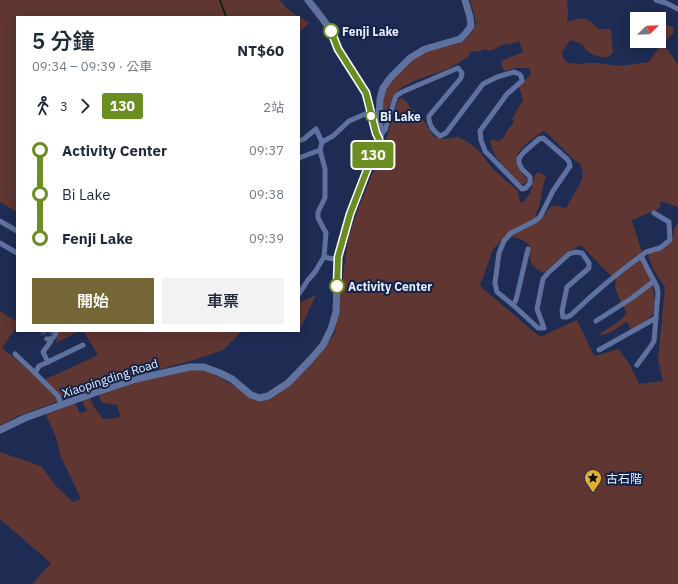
<!DOCTYPE html>
<html lang="zh-TW">
<head>
<meta charset="utf-8">
<style>
	:root { --surface:#fff; --page:#f2f2f3; --text:#1f2937; --muted:#747a83; --accent:#756636 }
	body { margin:0; font-family:"IBM Plex Sans","Noto Sans TC",sans-serif; background:var(--page); color:var(--text); height:100vh; display:flex; flex-direction:column; font-size:15px; white-space:nowrap }
	* { box-sizing:border-box; margin:0 }
	p { font-size:13px; color:var(--muted) }
	.icon { flex:none; width:22px; height:22px; fill:none; stroke:currentColor; stroke-width:2; stroke-linecap:round; stroke-linejoin:round }
	.map { position:relative; flex:1; overflow:hidden }
	.panel { position:absolute; left:16px; top:16px; width:284px; height:316px; display:flex; flex-direction:column; background:var(--surface); border-radius:0px; box-shadow:0 2px 10px #0003 }
	.panel>* { flex:none }
	.badge { padding:0 8px; border-radius:3px; font-size:14px; line-height:26px }
	.needle { width:26px; rotate:67deg }
	.controls { position:absolute; left:630px; top:12px; display:grid; gap:8px }
	.controls a { display:grid; place-items:center; width:36px; height:36px; border-radius:0px; background:var(--surface); box-shadow:0 2px 10px #0003; font-size:20px }
	.map>.badge { position:absolute; translate:-50% -50%; box-shadow:0 0 0 2px #fff }
	.legs { display:flex; align-items:center; gap:6px; height:44px; padding:0 16px; font-size:13px }
	.legs p { margin-inline-start:auto }
	.headline { display:flex; align-items:center; justify-content:space-between; height:68px; padding:0 16px }
	h1 { font-size:22px; font-weight:600; line-height:30px }
	.primary-button { display:flex; gap:8px; margin-top:auto; padding:8px 16px }
	.primary-button a { flex:1; height:46px; border-radius:0px; background:var(--accent); color:#fff; font-size:16px; font-weight:600; line-height:46px; text-align:center }
	.primary-button a+a { background:var(--page); color:var(--text) }
	ul { padding:0 16px; list-style:none }
	li { display:flex; align-items:center; gap:14px; height:44px; font-size:15px }
	li i { display:grid; place-items:center; width:6px; height:100%; margin:0 5px; background:currentColor }
	li i::after { content:''; width:10px; height:10px; margin:-5px; border:3px solid; border-radius:50%; background:var(--surface) }
	li p { margin-inline-start:auto }
	li:first-child i { background:linear-gradient(#0000 50%,currentColor 0) }
	li:last-child i { background:linear-gradient(currentColor 50%,#0000 0) }
	.map>svg:first-child { display:block }
</style>
</head>
<body>
<div class="map">
<svg width="678" height="584" viewBox="0 0 678 584">
	<rect width="100%" height="100%" fill="#1e2c53"/>
	<!-- green -->
	<g fill="#5f3631">
		<path d="M 0,0 L 280,0 L 287,9 L 309,23 L 299,32 L 299,17 L 17,17 L 17,212 L 0,202 Z"/>
		<path d="M 470,0 L 567,0 L 568,13 L 567,22 C 586,17 584,16 599,29 L 611,29 L 613,53 L 608,57 L 601,57 L 593,55 L 586,50 L 582,44 L 570,40 L 562,52 L 563,58 L 568,63 L 579,64 L 589,63 L 598,63 L 619,66 L 649,62 L 659,47 L 667,49 L 672,56 L 678,65 L 678,207 L 661,201 L 660,207 L 658,209 L 632,220 L 632,221 L 653,285 L 655,304 L 653,314 L 648,319 L 631,330 L 627,322 L 626,322 C 618,327 609,335 600,335 L 600,334 L 623,318 L 626,313 L 625,309 L 621,303 L 615,288 L 616,279 L 607,272 L 581,245 C 567,251 555,262 544,273 C 530,266 529,263 530,246 C 523,239 515,236 505,237 L 493,249 L 480,286 L 540,337 L 577,320 L 594,356 L 619,349 L 631,367 L 639,384 L 663,381 L 658,360 L 665,286 L 664,286 L 653,269 L 648,255 L 649,253 L 672,242 L 674,230 L 678,222 L 678,584 L 32,584 L 51,563 L 0,519 L 0,452 L 41,466 L 57,487 L 73,502 L 81,499 L 60,455 L 56,437 L 46,415 L 75,403 L 80,413 L 87,411 L 82,400 L 90,398 L 94,407 L 103,419 L 117,418 L 120,416 L 117,405 L 103,403 L 100,400 L 99,395 L 102,393 L 131,383 L 167,374 L 197,369 L 212,373 L 238,388 L 266,399 L 318,355 L 335,333 L 348,239 L 358,209 L 371,177 L 374,171 L 386,168 L 392,158 L 384,146 L 393,116 L 399,99 L 402,98 L 406,101 L 410,107 L 424,121 L 434,137 L 446,139 L 458,137 L 468,142 L 479,151 L 493,169 L 518,191 L 520,202 L 524,202 L 530,193 L 535,175 L 538,172 L 544,175 L 546,177 C 542,186 542,194 540,202 C 539,208 536,212 535,218 L 541,220 L 551,206 C 558,205 560,208 566,208 L 582,180 L 583,172 L 580,164 L 574,160 L 547,133 L 544,131 C 537,135 522,146 518,153 C 514,161 521,174 527,179 L 527,182 C 523,185 521,184 518,183 C 506,170 494,158 490,142 L 492,139 L 499,141 L 504,137 L 507,131 L 514,122 L 512,119 L 523,100 L 519,86 L 531,74 L 529,68 L 516,68 L 504,71 L 501,64 L 501,61 L 523,52 L 519,41 L 508,45 L 507,43 L 490,51 L 485,49 L 480,51 L 470,52 L 468,57 L 448,69 L 414,81 L 401,88 L 394,95 L 391,103 L 384,115 L 382,115 C 381,106 382,96 387,88 C 392,77 414,58 425,52 C 440,44 458,49 470,35 C 472,31 475,28 476,24 C 476,18 471,6 470,0 Z"/>
		<path d="M 663,23 L 674,28 L 673,33 L 661,45 L 654,45 L 654,41 L 659,41 L 659,34 Z"/>
		<path d="M 316,295 L 301,327 L 299,329 L 299,303 Z"/>
		<path d="M 0,311 L 17,322 L 17,326 L 2,348 L 42,381 L 98,355 L 83,331 L 242,331 L 223,350 L 194,360 L 164,368 L 115,378 L 80,394 L 56,402 L 16,417 L 0,426 Z"/>
		<path d="M 58,331 L 79,331 L 56,343 Z"/>
	</g>
	<g fill="none" stroke-linecap="round" stroke-linejoin="round">
		<!-- stream -->
		<path stroke="#002104" stroke-width="1.5" d="M 220,0 L 226,17"/>
		<!-- street-tunnel -->
		<g stroke="#3c496c" stroke-width="5" stroke-dasharray="5 2.5" stroke-linecap="butt">
			<path d="M 45,331 L 43,333 L 44,337 L 47,339"/>
			<path d="M 50,331 L 52,332 L 52,336 L 51,341"/>
		</g>
		<!-- street -->
		<g stroke="#5f719e" stroke-width="5">
			<path d="M 656,0 L 666,3 L 678,9"/>
			<path d="M 381,134 L 385,130 L 396,96 L 402,92 L 458,68 L 462,73 L 461,78 L 429,116 C 428,125 433,131 440,136 L 446,133 L 483,84 L 497,77 L 514,72 L 519,74 L 521,76 L 522,81 L 507,94 L 480,131 L 481,140 L 485,151 L 522,189 L 526,188 L 530,183 L 530,177 L 522,169 L 519,163 L 519,158 L 524,152 L 539,139 L 543,138 L 567,159 L 569,162 L 570,166 L 553,191 L 540,217 L 535,221 L 511,233 L 504,241 L 499,253 L 495,283 L 497,292 L 502,296 L 513,305 L 538,328 L 544,328 L 543,325 L 537,309 L 543,279 L 548,273 L 569,254 L 575,252 L 582,253 L 589,263 L 589,268 L 567,287 L 562,311 L 563,317 L 567,317 L 571,315 C 593,294 616,274 641,256 L 657,287 L 658,293 L 654,341 L 651,346 L 637,365"/>
			<path d="M 299,141 L 304,139 L 316,129 L 322,142 L 320,150 L 325,169 L 325,198 L 318,212 L 318,218 L 326,233 L 324,257"/>
			<path d="M 322,142 L 333,136 L 349,121 L 370,112"/>
			<path d="M 299,158 L 320,150"/>
			<path d="M 0,221 L 17,231"/>
			<path d="M 0,243 L 17,253"/>
			<path d="M 641,256 L 646,252 L 660,248 L 670,240 L 669,222 L 654,213"/>
			<path d="M 299,294 L 308,280 L 315,272 L 324,257 L 338,260"/>
			<path d="M 513,305 L 516,300 L 528,249"/>
			<path d="M 596,321 L 632,298 L 654,281"/>
			<path d="M 47,339 L 50,339 L 54,337 L 56,333 L 55,331"/>
			<path d="M 51,341 L 43,352 L 48,362 L 83,345"/>
			<path d="M 599,350 L 656,318"/>
			<path d="M 15,354 L 35,373 L 58,396 L 61,405"/>
			<path d="M 35,373 L 39,366 L 48,362"/>
		</g>
		<!-- secondary -->
		<g stroke="#5f719e" stroke-width="7">
			<path d="M 308,0 L 322,18 L 331,31 L 338,49 L 365,93 L 376,133 L 379,139"/>
			<path d="M 0,430 L 25,418 L 94,393 L 136,379 L 190,367 L 204,367 L 220,373 L 232,379 L 251,395 L 260,398 L 268,396 L 288,383 L 311,359 L 323,345 L 331,329 L 336,312 L 338,257 L 350,213 L 381,134 L 379,119 L 380,99 L 383,88 L 391,77 L 410,58 L 425,49 L 460,39 L 466,33 L 471,26 L 470,17 L 465,0"/>
		</g>
	</g>
	<g fill="none" stroke-linecap="round" stroke-linejoin="round">
		<defs>
			<path id="line-1" d="M 331,31 L 338,49 L 366,93 L 376,133 L 379,139 L 350,214 L 338,257 L 337,286"/>
		</defs>
		<!-- line-1 casing -->
		<use href="#line-1" stroke="#fff" stroke-width="9"/>
		<!-- line-1 -->
		<use href="#line-1" stroke="#6b8e23" stroke-width="6"/>
	</g>
	<!-- icons -->
	<defs>
		<symbol id="sight-pin" viewBox="-11 -11 22 30"><path d="M0 17L-7.5 6A9.5 9.5 0 1 1 7.5 6Z" fill="#dfb034" stroke="#142248"/><path d="M0-6L1.8-2.2L6-1.7L2.9 1.2L3.7 5.4L0 3.3L-3.7 5.4L-2.9 1.2L-6-1.7L-1.8-2.2Z" fill="#111"/></symbol>
	</defs>
	<g fill-rule="evenodd">
		<use href="#sight-pin" x="583" y="468" width="20" height="27"/>
	</g>
	<!-- markers -->
	<g fill="#fff" stroke="#6b8e23" stroke-width="2">
		<circle cx="331" cy="31" r="7"/>
		<circle cx="371" cy="116" r="5"/>
		<circle cx="337" cy="286" r="7"/>
	</g>
	<g text-anchor="middle" dominant-baseline="central" stroke-width="4" stroke-linejoin="round" paint-order="stroke">
		<!-- stop labels -->
		<g font-size="12" font-weight="bold" fill="#e5ecfb" stroke="#142248" text-anchor="start">
			<text x="342" y="31">Fenji Lake</text>
			<text x="380" y="116">Bi Lake</text>
			<text x="348" y="286">Activity Center</text>
		</g>
		<!-- street labels -->
		<g font-size="12" fill="#e5ecfb" stroke="#142248">
			<text transform="translate(110 378) rotate(-18)">Xiaopingding Road</text>
		</g>
		<!-- poi labels -->
		<g font-size="12" fill="#e5ecfb" stroke="#142248" text-anchor="start">
			<text x="606" y="478">古石階</text>
		</g>
	</g>
</svg>
<div class="controls">
<a><svg class="needle" viewBox="-14 -14 28 28"><path d="M0-13l5 13h-10z" fill="#e53935"/><path d="M0 13l5-13h-10z" fill="#747a83"/></svg></a>
</div>
<b class="badge" style="left:373px;top:155px;background:#6b8e23;color:#fff">130</b>
<section class="panel">
<div class="headline"><div><h1>5 分鐘</h1><p>09:34 – 09:39 · 公車</p></div><b>NT$60</b></div>
<div class="legs"><svg class="icon" aria-label="walk" viewBox="0 0 24 24"><circle cx="13" cy="4" r="2"/><path d="M13 8l-2 6 4 7M11 14l-3 7M7 12l3-4h3l4 4"/></svg>3<svg class="icon" aria-label="forward" viewBox="0 0 24 24"><path d="M9 5l7 7-7 7"/></svg><b class="badge" style="background:#6b8e23;color:#fff">130</b><p>2站</p></div>
<ul>
<li><i style="color:#6b8e23"></i><b>Activity Center</b><p>09:37</p></li>
<li><i style="color:#6b8e23"></i><span>Bi Lake</span><p>09:38</p></li>
<li><i style="color:#6b8e23"></i><b>Fenji Lake</b><p>09:39</p></li>
</ul>
<div class="primary-button"><a>開始</a><a>車票</a></div>
</section>
</div>
</body>
</html>
